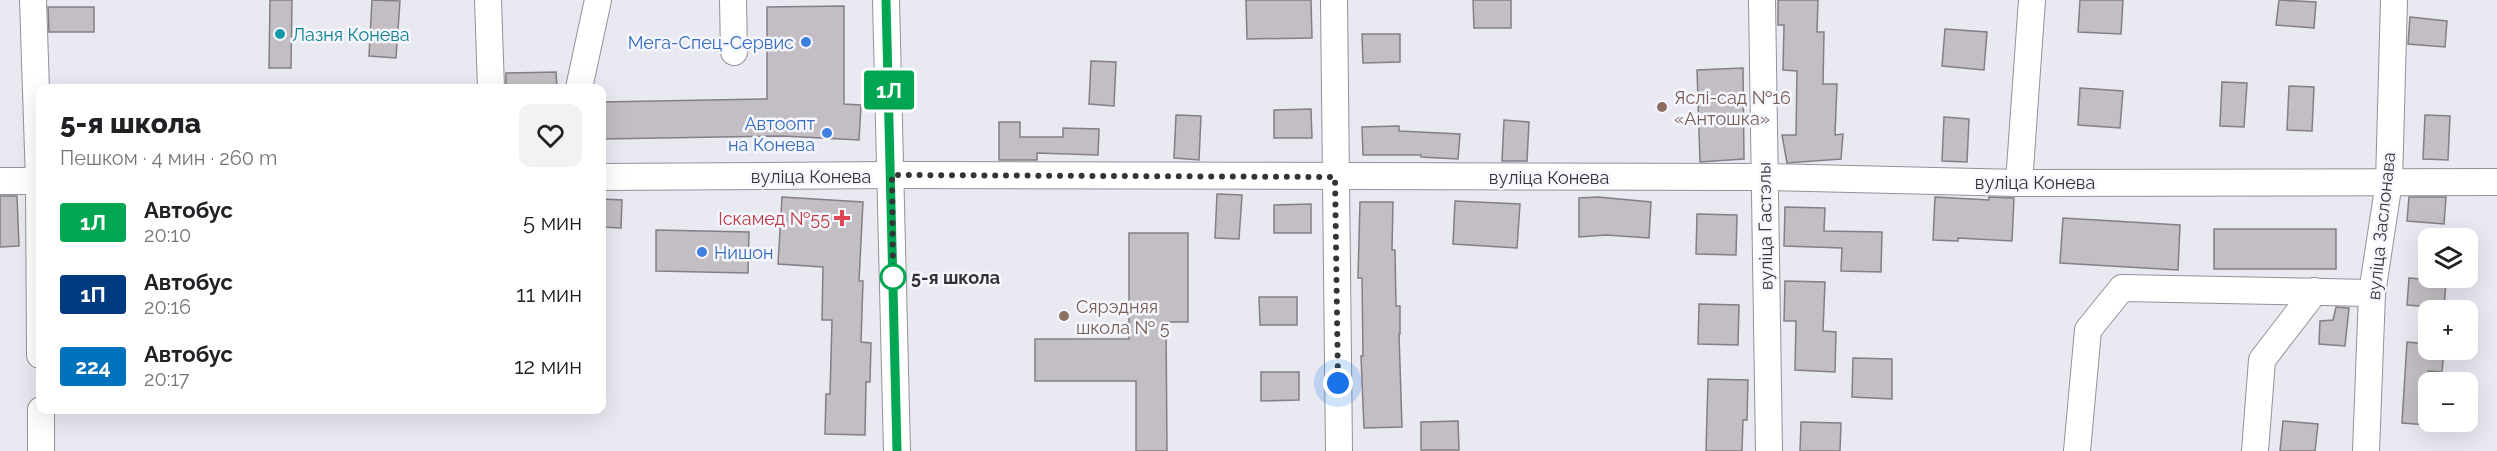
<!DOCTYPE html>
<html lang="ru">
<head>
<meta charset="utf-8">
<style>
	:root { --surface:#fff; --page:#f2f2f2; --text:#202124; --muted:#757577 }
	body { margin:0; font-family:Raleway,sans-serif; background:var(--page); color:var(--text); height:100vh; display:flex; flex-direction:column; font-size:22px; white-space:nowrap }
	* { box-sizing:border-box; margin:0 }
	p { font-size:20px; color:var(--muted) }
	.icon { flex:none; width:33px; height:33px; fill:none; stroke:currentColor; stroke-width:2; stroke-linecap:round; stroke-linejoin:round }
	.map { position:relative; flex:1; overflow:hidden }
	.drawer { position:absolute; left:36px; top:84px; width:570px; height:330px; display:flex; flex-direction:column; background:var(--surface); border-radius:12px; box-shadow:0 6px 24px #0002 }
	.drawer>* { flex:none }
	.badge { padding:0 12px; border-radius:4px; font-size:21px; line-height:39px }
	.controls { position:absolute; left:2418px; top:228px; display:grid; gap:12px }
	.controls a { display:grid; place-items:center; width:60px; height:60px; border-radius:12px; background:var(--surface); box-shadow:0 6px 24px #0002; font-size:30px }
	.you { position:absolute; width:30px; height:30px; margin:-15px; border:4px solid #fff; border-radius:50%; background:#1a73e8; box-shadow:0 0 0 9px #1a73e833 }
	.map>.badge { position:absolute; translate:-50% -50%; box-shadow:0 0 0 3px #fff }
	.round { display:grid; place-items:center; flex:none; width:63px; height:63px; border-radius:12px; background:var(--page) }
	.head { display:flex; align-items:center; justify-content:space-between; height:102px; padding:0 24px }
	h1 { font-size:28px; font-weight:800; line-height:45px }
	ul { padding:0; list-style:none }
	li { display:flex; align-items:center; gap:18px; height:72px; padding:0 24px }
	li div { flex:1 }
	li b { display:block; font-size:22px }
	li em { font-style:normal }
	li .badge { min-width:66px; font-weight:700; text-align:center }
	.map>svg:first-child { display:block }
</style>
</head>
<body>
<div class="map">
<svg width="2497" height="451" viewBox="0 0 2497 451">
	<rect width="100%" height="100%" fill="#e8e9f1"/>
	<!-- building -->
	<g fill="#c3bdc4" stroke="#847f85" stroke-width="1.5">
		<path d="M 270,0 L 292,0 L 291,68 L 269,68 Z"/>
		<path d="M 372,0 L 400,1 L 396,58 L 369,56 Z"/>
		<path d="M 1246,0 L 1311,0 L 1312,38 L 1247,39 Z"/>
		<path d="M 1473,0 L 1511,0 L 1511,28 L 1474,28 Z"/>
		<path d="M 1778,0 L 1818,0 L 1817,32 L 1824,32 L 1823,84 L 1837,84 L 1835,135 L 1843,134 L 1841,159 L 1787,163 L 1782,135 L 1796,135 L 1797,71 L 1783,70 L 1784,25 L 1778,25 Z"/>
		<path d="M 2080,0 L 2123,0 L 2121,34 L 2078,32 Z"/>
		<path d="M 2279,0 L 2316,2 L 2314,28 L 2276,25 Z"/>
		<path d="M 844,6 L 844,104 L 861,105 L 859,140 L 783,136 L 602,139 L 602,102 L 767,99 L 767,7 Z"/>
		<path d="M 48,7 L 94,7 L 94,32 L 49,32 Z"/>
		<path d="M 2410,17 L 2447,21 L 2445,47 L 2408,44 Z"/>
		<path d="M 1945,29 L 1987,32 L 1984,70 L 1942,66 Z"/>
		<path d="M 1362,34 L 1400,34 L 1400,62 L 1363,63 Z"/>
		<path d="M 1091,61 L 1116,62 L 1114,106 L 1089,104 Z"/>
		<path d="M 1743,68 L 1744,159 L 1700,162 L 1697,70 Z"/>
		<path d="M 556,72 L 557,88 L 506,88 L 506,73 Z"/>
		<path d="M 2222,82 L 2247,83 L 2244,127 L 2220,126 Z"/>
		<path d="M 2289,86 L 2314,87 L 2312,131 L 2287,130 Z"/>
		<path d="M 2080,88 L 2123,91 L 2120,128 L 2078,125 Z"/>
		<path d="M 1311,109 L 1312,138 L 1274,138 L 1274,110 Z"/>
		<path d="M 1176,115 L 1201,116 L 1199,160 L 1174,158 Z"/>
		<path d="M 2425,115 L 2450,116 L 2448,160 L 2423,159 Z"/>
		<path d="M 1944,117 L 1969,119 L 1967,162 L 1942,161 Z"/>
		<path d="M 1504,120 L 1529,122 L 1527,161 L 1502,161 Z"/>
		<path d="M 999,122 L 1020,122 L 1020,137 L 1063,137 L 1063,128 L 1099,129 L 1098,155 L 1037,153 L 1037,160 L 999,160 Z"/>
		<path d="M 1399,126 L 1399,131 L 1460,134 L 1458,159 L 1421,157 L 1421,155 L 1363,155 L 1362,127 Z"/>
		<path d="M 1217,194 L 1242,195 L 1239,239 L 1215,238 Z"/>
		<path d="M 0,196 L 17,196 L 19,246 L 0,247 Z"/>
		<path d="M 782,197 L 863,202 L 859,281 L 863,281 L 861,342 L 871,343 L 870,382 L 866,382 L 865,435 L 825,434 L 826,394 L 830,394 L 832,320 L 822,320 L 823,267 L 778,264 Z"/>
		<path d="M 1598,197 L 1651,202 L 1649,238 L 1606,235 L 1579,237 L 1579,198 Z"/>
		<path d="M 1935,197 L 1989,200 L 1989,197 L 2014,198 L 2012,241 L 1958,238 L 1958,241 L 1933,240 Z"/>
		<path d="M 2409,197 L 2446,197 L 2444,224 L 2407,221 Z"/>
		<path d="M 602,199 L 622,200 L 621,228 L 602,227 Z"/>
		<path d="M 1455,201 L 1520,204 L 1517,248 L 1453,244 Z"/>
		<path d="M 1360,202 L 1393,202 L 1392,250 L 1395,250 L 1396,306 L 1400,306 L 1400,334 L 1399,334 L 1402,427 L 1364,428 L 1361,356 L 1363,356 L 1362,278 L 1358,278 Z"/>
		<path d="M 1311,204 L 1311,233 L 1274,233 L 1274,205 Z"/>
		<path d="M 1785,207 L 1825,208 L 1824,231 L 1882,232 L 1881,272 L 1841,271 L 1842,248 L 1784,246 Z"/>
		<path d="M 1697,214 L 1737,215 L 1736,255 L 1696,254 Z"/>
		<path d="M 2063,218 L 2180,225 L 2178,270 L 2060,263 Z"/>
		<rect x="2214" y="229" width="122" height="40"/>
		<path d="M 656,230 L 749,232 L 748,273 L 656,271 Z"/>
		<path d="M 1129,233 L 1188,233 L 1188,322 L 1166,322 L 1167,451 L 1136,451 L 1136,381 L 1035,381 L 1035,339 L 1129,339 Z"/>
		<path d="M 2409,278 L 2446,281 L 2444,308 L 2407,305 Z"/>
		<path d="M 1785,281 L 1825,282 L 1823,331 L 1836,332 L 1835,372 L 1795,370 L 1796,321 L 1784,321 Z"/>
		<path d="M 1259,297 L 1297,297 L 1297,325 L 1260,325 Z"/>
		<path d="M 1699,304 L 1739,305 L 1738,345 L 1698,344 Z"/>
		<path d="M 2336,307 L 2349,308 L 2345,346 L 2319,344 L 2320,321 L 2333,320 Z"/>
		<path d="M 2407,342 L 2428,344 L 2428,350 L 2444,350 L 2442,372 L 2428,371 L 2428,425 L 2402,423 Z"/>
		<path d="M 1853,358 L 1892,359 L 1892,399 L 1852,397 Z"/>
		<path d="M 1261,372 L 1299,372 L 1299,400 L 1261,401 Z"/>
		<path d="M 1708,379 L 1748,380 L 1747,420 L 1743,420 L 1742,451 L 1706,451 Z"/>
		<path d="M 1458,421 L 1459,450 L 1421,450 L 1421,422 Z"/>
		<path d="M 2283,421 L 2318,424 L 2315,451 L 2280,451 Z"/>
		<path d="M 1801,422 L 1841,423 L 1840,451 L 1800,451 Z"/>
	</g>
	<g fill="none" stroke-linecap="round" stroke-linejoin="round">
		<defs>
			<g id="minor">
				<path d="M 33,0 L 39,181 L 40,355"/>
				<path d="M 488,0 L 491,88"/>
				<path d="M 733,0 L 734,52"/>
				<path d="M 886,0 L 897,451"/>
				<path d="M 1334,0 L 1339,451"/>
				<path d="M 1762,0 L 1769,451"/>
				<path d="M 579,88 L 598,0"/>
				<path d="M 602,177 L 892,175 L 1765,177 L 2019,183 L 2497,182"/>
				<path d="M 0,181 L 40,181"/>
				<path d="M 2019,183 L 2032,0"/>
				<path d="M 41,410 L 41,451"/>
				<path d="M 2077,451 L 2088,330 L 2122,288 L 2372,293"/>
				<path d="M 2255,451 L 2262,360 L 2315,291"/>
				<path d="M 2366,451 L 2372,293 L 2389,182 L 2394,0"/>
			</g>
		</defs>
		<!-- minor casing -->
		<use href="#minor" stroke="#92929a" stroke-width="28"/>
		<!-- minor -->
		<use href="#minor" stroke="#fff" stroke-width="26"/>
	</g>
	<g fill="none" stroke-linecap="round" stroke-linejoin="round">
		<defs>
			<path id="line" d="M 886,0 L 897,451"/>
		</defs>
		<!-- line casing -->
		<use href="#line" stroke="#fff" stroke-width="14"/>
		<!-- line -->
		<use href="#line" stroke="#00a651" stroke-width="9"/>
		<!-- walk -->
		<path stroke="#333437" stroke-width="6" stroke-dasharray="0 10.8" d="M 893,277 L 892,175 L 1335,177 L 1338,383"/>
	</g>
	<!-- markers -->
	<circle fill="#0f9aa8" stroke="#f5f6fe" stroke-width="2" cx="280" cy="34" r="6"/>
	<g fill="#3f7fe0" stroke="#f5f6fe" stroke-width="2">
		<circle cx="806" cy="42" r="6"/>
		<circle cx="827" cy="133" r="6"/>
		<circle cx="702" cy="252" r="6"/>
	</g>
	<g fill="#8d6e63" stroke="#f5f6fe" stroke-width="2">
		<circle cx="1662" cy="107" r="6"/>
		<circle cx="1064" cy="316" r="6"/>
	</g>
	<path fill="#e0444e" stroke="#f5f6fe" stroke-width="2" d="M839 209h6v6h6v6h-6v6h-6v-6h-6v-6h6z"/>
	<circle fill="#fff" stroke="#00a651" stroke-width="3" cx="893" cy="277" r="12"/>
	<g text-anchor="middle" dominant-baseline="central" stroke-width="5" stroke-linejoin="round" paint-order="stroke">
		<!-- culture labels -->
		<g font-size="18" fill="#0d838f" stroke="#f5f6fe" text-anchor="start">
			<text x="292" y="34">Лазня Конева</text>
		</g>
		<!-- shop labels -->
		<g font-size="18" fill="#366cbe" stroke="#f5f6fe" text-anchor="end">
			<text x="794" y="42">Мега-Спец-Сервис</text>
			<text x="815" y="123">Автоопт<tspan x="815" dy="21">на Конева</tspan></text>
			<text x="714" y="252" text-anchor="start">Нишон</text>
		</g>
		<!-- education labels -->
		<g font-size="18" fill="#785e54" stroke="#f5f6fe" text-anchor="start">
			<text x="1674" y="97">Яслі-сад №16<tspan x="1674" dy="21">«Антошка»</tspan></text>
			<text x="1076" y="306">Сярэдняя<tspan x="1076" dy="21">школа № 5</tspan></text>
		</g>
		<!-- street labels -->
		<g font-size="18" fill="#333437" stroke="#f5f6fe">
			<text x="811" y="176">вуліца Конева</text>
			<text x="1549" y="177">вуліца Конева</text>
			<text x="2035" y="182">вуліца Конева</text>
			<text transform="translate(1765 226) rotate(-91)">вуліца Гастэлы</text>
			<text transform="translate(2381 226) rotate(-84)">вуліца Заслонава</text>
		</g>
		<!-- health labels -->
		<g font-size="18" fill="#be3a42" stroke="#f5f6fe" text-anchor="end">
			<text x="830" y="218">Іскамед №55</text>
		</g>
		<!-- stop labels -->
		<g font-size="18" font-weight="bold" fill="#333437" stroke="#f5f6fe" text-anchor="start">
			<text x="911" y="277">5-я школа</text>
		</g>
	</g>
</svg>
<div class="controls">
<a><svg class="icon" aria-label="layers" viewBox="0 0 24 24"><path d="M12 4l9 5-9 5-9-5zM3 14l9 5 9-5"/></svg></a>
<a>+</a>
<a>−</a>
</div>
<div class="you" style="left:1338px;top:383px"></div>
<b class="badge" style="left:889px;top:90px;background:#00a651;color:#fff">1Л</b>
<section class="drawer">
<div class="head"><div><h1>5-я школа</h1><p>Пешком · 4 мин · 260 m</p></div><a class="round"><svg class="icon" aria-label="heart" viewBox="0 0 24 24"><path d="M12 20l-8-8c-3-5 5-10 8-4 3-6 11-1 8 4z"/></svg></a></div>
<ul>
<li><span class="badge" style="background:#00a651;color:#fff">1Л</span><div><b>Автобус</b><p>20:10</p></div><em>5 мин</em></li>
<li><span class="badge" style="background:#003b80;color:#fff">1П</span><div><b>Автобус</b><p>20:16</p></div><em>11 мин</em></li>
<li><span class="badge" style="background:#0072bc;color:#fff">224</span><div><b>Автобус</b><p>20:17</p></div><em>12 мин</em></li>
</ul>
</section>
</div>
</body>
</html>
